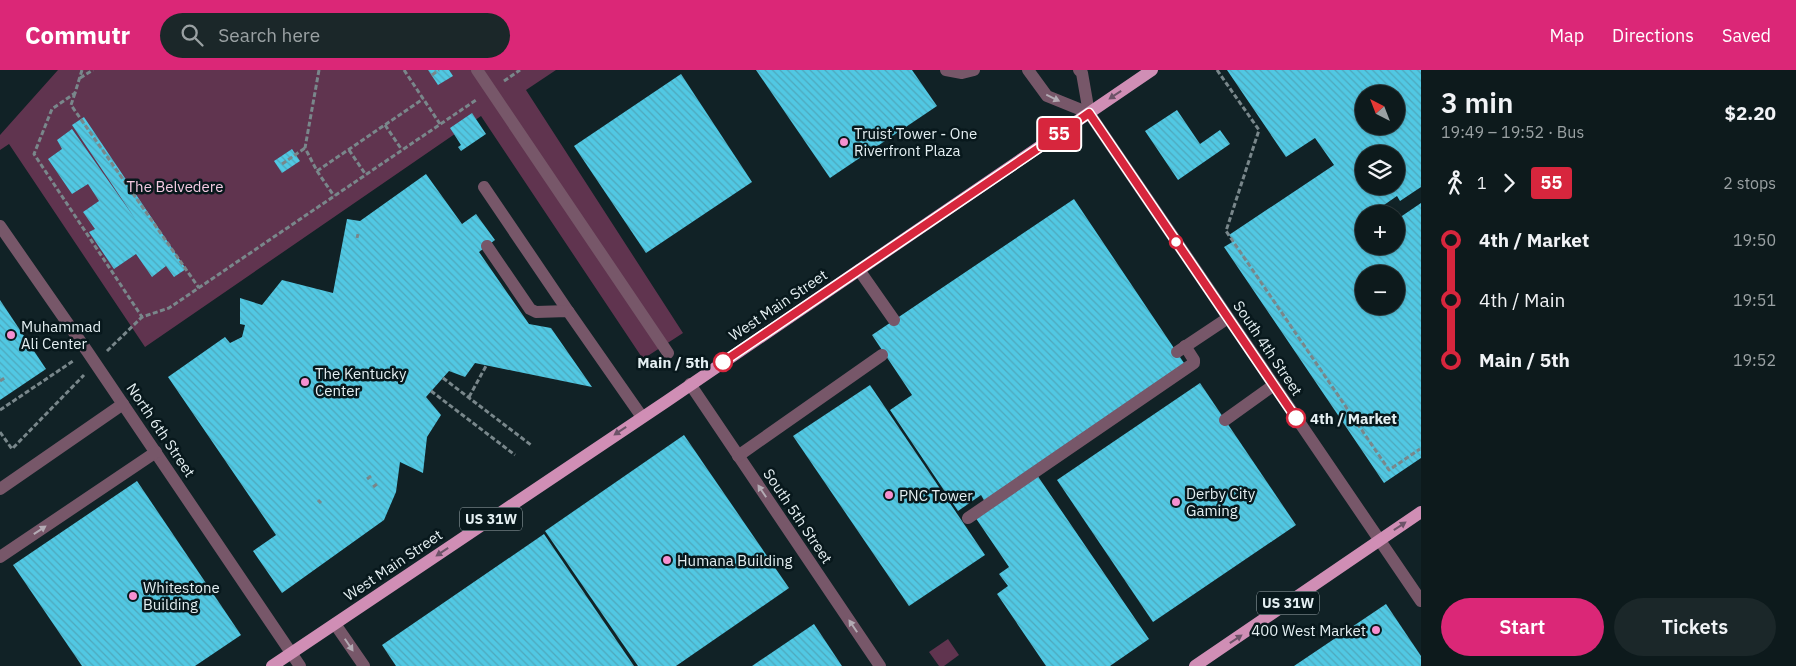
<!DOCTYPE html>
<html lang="en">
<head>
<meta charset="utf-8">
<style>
	:root { --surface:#0d1a1c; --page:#1b2729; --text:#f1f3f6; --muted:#9aa1a3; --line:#2d383b; --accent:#db2777 }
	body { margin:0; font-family:"IBM Plex Sans",sans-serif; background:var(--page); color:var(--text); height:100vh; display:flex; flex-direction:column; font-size:19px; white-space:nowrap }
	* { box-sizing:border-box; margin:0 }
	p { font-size:16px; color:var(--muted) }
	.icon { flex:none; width:28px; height:28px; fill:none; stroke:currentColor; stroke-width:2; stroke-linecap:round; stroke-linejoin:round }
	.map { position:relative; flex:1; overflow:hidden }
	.sheet { display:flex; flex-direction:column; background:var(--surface); width:375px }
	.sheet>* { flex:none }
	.badge { padding:0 10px; border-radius:4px; font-size:18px; line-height:32px }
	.needle { width:32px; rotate:318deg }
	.fabs { position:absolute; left:1355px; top:15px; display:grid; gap:10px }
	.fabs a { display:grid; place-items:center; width:50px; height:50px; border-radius:50%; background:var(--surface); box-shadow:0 1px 4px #0004,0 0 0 1px var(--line); font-size:25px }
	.map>.badge { position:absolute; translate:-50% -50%; box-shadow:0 0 0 2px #fff }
	.legs { display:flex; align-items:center; gap:8px; height:55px; padding:0 20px; font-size:16px }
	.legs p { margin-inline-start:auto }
	.overview { display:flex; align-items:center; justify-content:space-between; height:85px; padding:0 20px }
	h1 { font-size:28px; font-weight:600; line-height:38px }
	.primary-button { display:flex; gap:10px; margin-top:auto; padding:10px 20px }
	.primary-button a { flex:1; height:58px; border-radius:30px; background:var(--accent); color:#fff; font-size:20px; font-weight:600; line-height:58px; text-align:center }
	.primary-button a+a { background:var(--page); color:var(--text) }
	ul { padding:0 20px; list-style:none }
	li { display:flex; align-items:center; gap:18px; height:60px; font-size:19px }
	li i { display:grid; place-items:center; width:8px; height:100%; margin:0 6px; background:currentColor }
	li i::after { content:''; width:12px; height:12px; margin:-6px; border:4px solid; border-radius:50%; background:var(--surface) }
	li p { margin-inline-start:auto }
	li:first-child i { background:linear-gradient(#0000 50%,currentColor 0) }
	li:last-child i { background:linear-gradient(currentColor 50%,#0000 0) }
	header { display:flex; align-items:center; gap:30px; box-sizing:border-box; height:70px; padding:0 25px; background:var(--accent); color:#fff }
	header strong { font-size:24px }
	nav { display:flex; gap:28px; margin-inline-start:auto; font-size:18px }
	.search { width:350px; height:45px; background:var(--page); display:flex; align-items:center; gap:12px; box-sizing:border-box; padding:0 18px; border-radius:28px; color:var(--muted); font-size:19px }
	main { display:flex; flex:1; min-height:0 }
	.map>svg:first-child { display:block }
</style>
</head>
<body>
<header>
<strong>Commutr</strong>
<div class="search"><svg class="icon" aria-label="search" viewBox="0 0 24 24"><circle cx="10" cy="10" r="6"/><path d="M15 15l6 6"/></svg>Search here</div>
<nav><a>Map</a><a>Directions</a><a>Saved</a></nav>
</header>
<main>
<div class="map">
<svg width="1421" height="596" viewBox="0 0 1421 596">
	<defs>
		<pattern id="building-back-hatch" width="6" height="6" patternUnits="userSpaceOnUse" patternTransform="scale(1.25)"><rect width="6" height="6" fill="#51c8e3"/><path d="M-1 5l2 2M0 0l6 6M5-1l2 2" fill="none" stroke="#4ea8bc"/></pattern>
	</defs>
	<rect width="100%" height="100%" fill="#112226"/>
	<!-- green -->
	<g fill="#60344f">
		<path d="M 58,0 L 556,0 L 526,20 L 683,263 L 643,289 L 481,46 L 145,277 L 9,74 L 0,80 L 0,65 Z"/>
		<path d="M 948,569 L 959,585 L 944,596 L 939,596 L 929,582 Z"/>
	</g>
	<!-- building -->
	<g fill="url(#building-back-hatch)" fill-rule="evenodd">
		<path d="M 428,0 L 449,0 L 453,6 L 438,15 Z"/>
		<path d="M 756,0 L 912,0 L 937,36 L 830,108 Z"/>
		<path d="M 1227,0 L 1421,0 L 1421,117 L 1400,131 L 1397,126 L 1371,144 L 1364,144 L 1364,176 L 1396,176 L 1396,150 L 1421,133 L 1421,388 L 1384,413 L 1224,177 L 1234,171 L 1229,165 L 1334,95 L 1315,68 L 1286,87 ZM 1364,24 L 1396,24 L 1396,56 L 1364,56 ZM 1364,84 L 1396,84 L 1396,116 L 1364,116 ZM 1364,204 L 1396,204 L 1396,236 L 1364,236 Z"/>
		<path d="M 681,4 L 752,112 L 646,183 L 574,76 Z"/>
		<path d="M 1177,40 L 1200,74 L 1220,60 L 1230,74 L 1178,110 L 1145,61 Z"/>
		<path d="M 472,43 L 486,64 L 461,81 L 458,77 L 461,75 L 450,58 Z"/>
		<path d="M 84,47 L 186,199 L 174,207 L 166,196 L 152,207 L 136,184 L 114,199 L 89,162 L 95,159 L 83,142 L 99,131 L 88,114 L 72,124 L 48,89 L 62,79 L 57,70 L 72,59 L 136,150 L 72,55 Z"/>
		<path d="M 292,79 L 300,91 L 282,103 L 274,91 Z"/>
		<path d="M 426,104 L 462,154 L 476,144 L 495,170 L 479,182 L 529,254 L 551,258 L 592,317 L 475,293 L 465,307 L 449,301 L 426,327 L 441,345 L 427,367 L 423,403 L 400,392 L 396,422 L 384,450 L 282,523 L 253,481 L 276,465 L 168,307 L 225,267 L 230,273 L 242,267 L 245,255 L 240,254 L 240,228 L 262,235 L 282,210 L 333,223 L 347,149 L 360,151 Z"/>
		<path d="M 1074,129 L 1186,296 L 985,432 L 981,425 L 958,441 L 890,340 L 912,325 L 872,265 Z"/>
		<path d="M 0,230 L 46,299 L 0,330 Z"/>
		<path d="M 1200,313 L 1296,455 L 1153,552 L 1057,410 Z"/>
		<path d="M 870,315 L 985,485 L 909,536 L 793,366 Z"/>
		<path d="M 684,365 L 789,518 L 676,596 L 638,596 L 545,461 Z"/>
		<path d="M 1037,405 L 1149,569 L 1110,596 L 1046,596 L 997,524 L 1008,516 L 999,504 L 1009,497 L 975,447 Z"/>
		<path d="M 137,411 L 241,565 L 195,596 L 82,596 L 13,495 Z"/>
		<path d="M 544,464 L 634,596 L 396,596 L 382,575 Z"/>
		<path d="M 1386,534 L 1421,586 L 1421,596 L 1294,596 Z"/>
		<path d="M 814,554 L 842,596 L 752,596 Z"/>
	</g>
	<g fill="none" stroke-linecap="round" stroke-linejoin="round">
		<!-- path -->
		<g stroke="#79878b" stroke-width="3" stroke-dasharray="5 2.5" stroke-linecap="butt">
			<path d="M 82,0 L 75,23 L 52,39 L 34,84 L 142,247 L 169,238 L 476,30"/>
			<path d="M 319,0 L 305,78 L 317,101 L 334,126"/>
			<path d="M 404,0 L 440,54"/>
			<path d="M 1217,0 L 1259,60 L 1226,161 L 1389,400 L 1420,379"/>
			<path d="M 432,5 L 439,0"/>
			<path d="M 80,8 L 93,0"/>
			<path d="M 504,11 L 520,0"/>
			<path d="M 75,23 L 71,35 L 199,218"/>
			<path d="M 385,55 L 402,80"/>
			<path d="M 349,80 L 366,105"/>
			<path d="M 282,94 L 305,78"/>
			<path d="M 317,101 L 423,29"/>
			<path d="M 357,168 L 358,164"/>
			<path d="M 107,281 L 142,247"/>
			<path d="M 443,308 L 531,375"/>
			<path d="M 0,311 L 6,307"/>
			<path d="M 431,321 L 515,385"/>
			<path d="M 469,327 L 486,296"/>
			<path d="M 0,340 L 73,291"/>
			<path d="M 0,362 L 12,379 L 84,305"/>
			<path d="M 367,409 L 371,406"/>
			<path d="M 373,417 L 377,414"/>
			<path d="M 318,430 L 321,433"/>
		</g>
		<!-- minor -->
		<g stroke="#775769" stroke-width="12">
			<path d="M 477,0 L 668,283"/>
			<path d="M 946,0 L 962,3 L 974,0"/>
			<path d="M 1028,0 L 1047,26 L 1089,43"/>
			<path d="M 1079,0 L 1082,3 L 1089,43 L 1421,531"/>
			<path d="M 484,117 L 568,241"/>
			<path d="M 0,156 L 87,281 L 300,596"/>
			<path d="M 487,176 L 530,239 L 536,242 L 568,241 L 642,347"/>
			<path d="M 859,200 L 894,250"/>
			<path d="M 1177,282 L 1228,248"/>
			<path d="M 690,314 L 880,596"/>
			<path d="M 1225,350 L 1274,315"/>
			<path d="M 738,386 L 882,285"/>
			<path d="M 0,419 L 123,334"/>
			<path d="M 968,448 L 1194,293 L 1194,290 L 1185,276"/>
			<path d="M 0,487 L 156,382"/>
			<path d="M 335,554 L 364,596"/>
		</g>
		<!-- major -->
		<g stroke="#d08eb5" stroke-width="12">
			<path d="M 272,596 L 667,331 L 1152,0"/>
			<path d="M 1195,596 L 1421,442"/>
		</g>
	</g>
	<!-- one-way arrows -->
	<defs><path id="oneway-solid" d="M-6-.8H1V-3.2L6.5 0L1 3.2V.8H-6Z" transform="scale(1.25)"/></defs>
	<g fill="#6c5368">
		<use href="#oneway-solid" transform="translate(1115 25) rotate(146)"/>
		<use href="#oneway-solid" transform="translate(620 361) rotate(146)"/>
		<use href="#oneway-solid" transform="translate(1400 456) rotate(-34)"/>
		<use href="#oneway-solid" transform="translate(442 482) rotate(146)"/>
		<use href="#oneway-solid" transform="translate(1236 569) rotate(-34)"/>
	</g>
	<g fill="#b3abb4">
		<use href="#oneway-solid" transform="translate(1053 28) rotate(26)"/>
		<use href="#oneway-solid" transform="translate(762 421) rotate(-124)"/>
		<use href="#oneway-solid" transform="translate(40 460) rotate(-34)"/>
		<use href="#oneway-solid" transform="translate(853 556) rotate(-124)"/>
		<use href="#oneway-solid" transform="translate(349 575) rotate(56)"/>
	</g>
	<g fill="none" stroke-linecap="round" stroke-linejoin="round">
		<defs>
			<path id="line-1" d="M 723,292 L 1052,69 L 1089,43 L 1296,348"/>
		</defs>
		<!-- line-1 casing -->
		<use href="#line-1" stroke="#fff" stroke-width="11"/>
		<!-- line-1 -->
		<use href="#line-1" stroke="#d7263d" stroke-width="8"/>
	</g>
	<!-- markers -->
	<g fill="#f690d0" stroke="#08181c" stroke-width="2">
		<circle cx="844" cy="72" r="5"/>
		<circle cx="11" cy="265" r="5"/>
		<circle cx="305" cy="312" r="5"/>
		<circle cx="889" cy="425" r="5"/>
		<circle cx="1176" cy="432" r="5"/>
		<circle cx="667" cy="490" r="5"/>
		<circle cx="133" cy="526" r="5"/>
		<circle cx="1376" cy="560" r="5"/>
	</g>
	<g fill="#fff" stroke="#d7263d" stroke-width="2.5">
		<circle cx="1176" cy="172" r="6"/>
		<circle cx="723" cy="292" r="9"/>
		<circle cx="1296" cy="348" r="9"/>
	</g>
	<g text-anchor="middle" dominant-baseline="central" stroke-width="5" stroke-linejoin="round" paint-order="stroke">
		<!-- shield labels -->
		<g fill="#08181c" stroke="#a2aeb2" stroke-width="1">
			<rect x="460" y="437.5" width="62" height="23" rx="4"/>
			<rect x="1257" y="521.5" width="62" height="23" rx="4"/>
		</g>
		<g font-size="14" font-weight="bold" fill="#e4eff2">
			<text x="491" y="449">US 31W</text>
			<text x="1288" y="533">US 31W</text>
		</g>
		<!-- poi labels -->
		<g font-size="15" fill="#e4eff2" stroke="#08181c" text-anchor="start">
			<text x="854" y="63">Truist Tower - One<tspan x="854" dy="17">Riverfront Plaza</tspan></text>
			<text x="21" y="256">Muhammad<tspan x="21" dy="17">Ali Center</tspan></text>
			<text x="315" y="303">The Kentucky<tspan x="315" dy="17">Center</tspan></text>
			<text x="1186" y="423">Derby City<tspan x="1186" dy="17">Gaming</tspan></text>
			<text x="899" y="425">PNC Tower</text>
			<text x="677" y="490">Humana Building</text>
			<text x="143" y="517">Whitestone<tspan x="143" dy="17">Building</tspan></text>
			<text x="1366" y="560" text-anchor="end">400 West Market</text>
		</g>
		<!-- park labels -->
		<g font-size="15" fill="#f5cbe3" stroke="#08181c">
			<text x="175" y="116">The Belvedere</text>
		</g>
		<!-- street labels -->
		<g font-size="15" fill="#e4eff2" stroke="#08181c">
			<text transform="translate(778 235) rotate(-34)">West Main Street</text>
			<text transform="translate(1268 278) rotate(56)">South 4th Street</text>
			<text transform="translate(161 360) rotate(56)">North 6th Street</text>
			<text transform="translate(798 446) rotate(56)">South 5th Street</text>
			<text transform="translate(393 495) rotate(-34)">West Main Street</text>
		</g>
		<!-- stop labels -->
		<g font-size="15" font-weight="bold" fill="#e4eff2" stroke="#08181c" text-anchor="end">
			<text x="709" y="292">Main / 5th</text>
			<text x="1310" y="348" text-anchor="start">4th / Market</text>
		</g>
	</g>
</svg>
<div class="fabs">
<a><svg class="needle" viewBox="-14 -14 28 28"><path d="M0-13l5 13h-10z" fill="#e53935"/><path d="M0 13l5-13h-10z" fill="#9aa1a3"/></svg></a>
<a><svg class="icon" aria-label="layers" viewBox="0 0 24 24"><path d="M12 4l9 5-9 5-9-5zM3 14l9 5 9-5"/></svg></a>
<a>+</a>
<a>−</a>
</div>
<b class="badge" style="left:1059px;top:64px;background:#d7263d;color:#fff">55</b>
</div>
<section class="sheet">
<div class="overview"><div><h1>3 min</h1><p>19:49 – 19:52 · Bus</p></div><b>$2.20</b></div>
<div class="legs"><svg class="icon" aria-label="walk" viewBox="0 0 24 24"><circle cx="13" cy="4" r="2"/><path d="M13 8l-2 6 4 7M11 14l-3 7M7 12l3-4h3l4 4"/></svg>1<svg class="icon" aria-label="forward" viewBox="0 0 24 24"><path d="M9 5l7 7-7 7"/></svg><b class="badge" style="background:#d7263d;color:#fff">55</b><p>2 stops</p></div>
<ul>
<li><i style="color:#d7263d"></i><b>4th / Market</b><p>19:50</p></li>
<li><i style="color:#d7263d"></i><span>4th / Main</span><p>19:51</p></li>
<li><i style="color:#d7263d"></i><b>Main / 5th</b><p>19:52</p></li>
</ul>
<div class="primary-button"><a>Start</a><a>Tickets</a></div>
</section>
</main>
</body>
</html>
